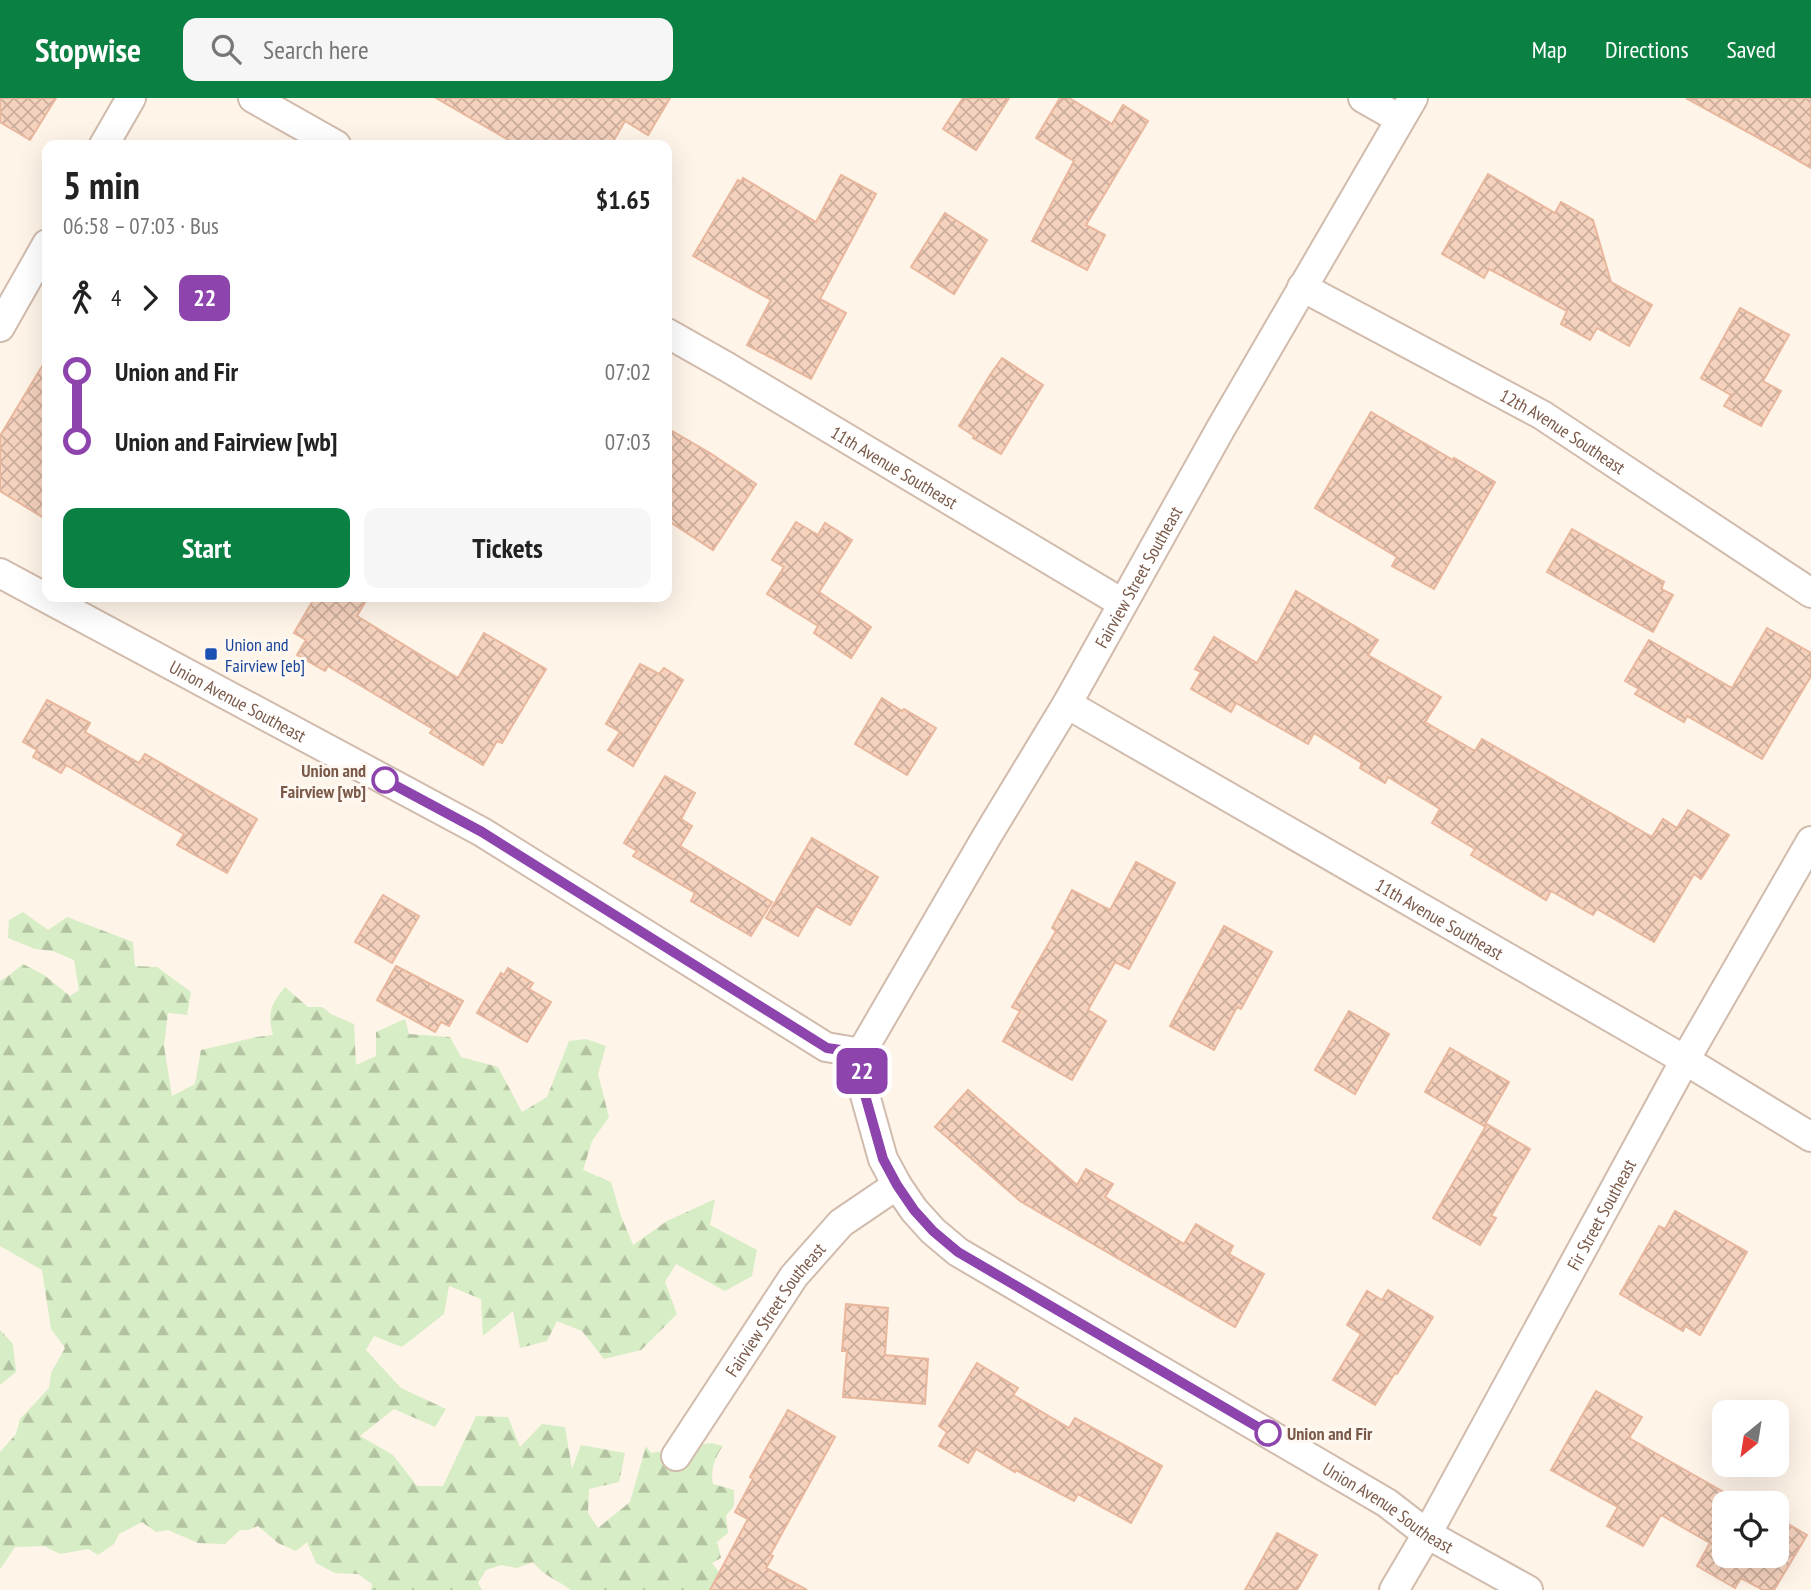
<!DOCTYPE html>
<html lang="en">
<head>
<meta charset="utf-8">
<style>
	:root { --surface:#fff; --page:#f6f6f6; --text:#222; --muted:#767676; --accent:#0b8043 }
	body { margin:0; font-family:"PT Sans Narrow",sans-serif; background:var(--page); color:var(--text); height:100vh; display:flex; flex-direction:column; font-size:26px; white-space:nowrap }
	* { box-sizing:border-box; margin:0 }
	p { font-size:23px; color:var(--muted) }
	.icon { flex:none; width:38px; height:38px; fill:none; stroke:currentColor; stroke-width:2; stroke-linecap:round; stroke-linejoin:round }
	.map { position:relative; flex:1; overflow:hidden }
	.drawer { position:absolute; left:42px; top:42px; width:630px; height:462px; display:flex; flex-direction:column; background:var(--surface); border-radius:14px; box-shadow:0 7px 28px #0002 }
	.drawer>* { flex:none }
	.badge { padding:0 14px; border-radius:10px; font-size:24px; line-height:46px }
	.needle { width:46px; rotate:210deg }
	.tools { position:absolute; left:1712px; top:1302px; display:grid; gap:14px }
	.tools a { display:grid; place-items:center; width:77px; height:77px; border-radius:14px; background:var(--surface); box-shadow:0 7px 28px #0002; font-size:35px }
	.map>.badge { position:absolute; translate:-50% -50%; box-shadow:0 0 0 4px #fff }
	.legs { display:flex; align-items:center; gap:10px; height:77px; padding:0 21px; font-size:23px }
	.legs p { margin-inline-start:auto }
	.summary { display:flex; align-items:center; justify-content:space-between; height:119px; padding:0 21px }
	h1 { font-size:38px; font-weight:700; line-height:52px }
	.button { display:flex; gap:14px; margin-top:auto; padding:14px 21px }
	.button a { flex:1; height:80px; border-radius:14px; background:var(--accent); color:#fff; font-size:28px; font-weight:700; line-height:80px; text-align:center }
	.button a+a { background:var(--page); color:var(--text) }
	ul { padding:0 21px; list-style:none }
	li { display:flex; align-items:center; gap:24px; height:70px; font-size:26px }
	li i { display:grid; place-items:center; width:10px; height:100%; margin:0 9px; background:currentColor }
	li i::after { content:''; width:18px; height:18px; margin:-9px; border:5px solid; border-radius:50%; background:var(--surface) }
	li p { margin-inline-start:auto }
	li:first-child i { background:linear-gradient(#0000 50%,currentColor 0) }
	li:last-child i { background:linear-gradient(currentColor 50%,#0000 0) }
	header { display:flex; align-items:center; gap:42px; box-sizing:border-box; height:98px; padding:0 35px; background:var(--accent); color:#fff }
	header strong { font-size:33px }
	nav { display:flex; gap:38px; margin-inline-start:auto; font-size:24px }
	.search { width:490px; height:63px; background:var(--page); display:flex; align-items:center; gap:18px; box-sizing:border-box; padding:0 24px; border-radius:14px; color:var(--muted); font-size:26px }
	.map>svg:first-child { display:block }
</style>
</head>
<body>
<header>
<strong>Stopwise</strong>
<div class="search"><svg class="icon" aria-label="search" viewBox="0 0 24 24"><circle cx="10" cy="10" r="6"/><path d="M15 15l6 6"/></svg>Search here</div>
<nav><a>Map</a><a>Directions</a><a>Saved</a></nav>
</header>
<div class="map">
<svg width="1811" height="1492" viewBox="0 0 1811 1492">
	<defs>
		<pattern id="forest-firs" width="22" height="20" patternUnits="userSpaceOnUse" patternTransform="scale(1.75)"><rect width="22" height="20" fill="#d6edc5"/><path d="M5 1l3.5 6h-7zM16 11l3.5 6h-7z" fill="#b3c3a2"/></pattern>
		<pattern id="building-cross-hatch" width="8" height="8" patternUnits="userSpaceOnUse" patternTransform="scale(1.75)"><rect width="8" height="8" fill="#f5d2be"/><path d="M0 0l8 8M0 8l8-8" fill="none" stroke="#cbad9c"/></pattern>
	</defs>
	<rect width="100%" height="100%" fill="#fef4e8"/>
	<!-- forest -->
	<g fill="url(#forest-firs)">
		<path d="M 23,814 L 48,832 L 67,819 L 133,844 L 135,868 L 157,869 L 191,894 L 187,917 L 168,915 L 164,948 L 172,998 L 195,986 L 201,952 L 257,939 L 273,937 C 267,915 271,906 285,889 L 308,909 L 322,909 L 331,916 L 354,926 L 356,967 L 376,958 L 376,934 L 405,921 L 409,936 L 450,939 L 461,959 L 498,969 L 522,1014 L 547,999 L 569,943 L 586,941 L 606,948 L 598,976 L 609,1019 L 592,1043 L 583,1072 L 611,1084 L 621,1118 L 633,1147 L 667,1123 L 715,1101 L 710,1127 L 757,1152 L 752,1178 L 725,1193 L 676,1166 L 665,1184 L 677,1216 L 641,1252 L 604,1261 L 582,1233 L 557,1223 L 547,1243 L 520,1250 L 513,1213 L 483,1238 L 481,1201 L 449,1188 L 444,1216 L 402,1249 L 374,1238 L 366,1252 L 401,1290 L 446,1311 L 435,1329 L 394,1311 L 360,1338 L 393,1357 L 417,1388 L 443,1388 L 476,1318 L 508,1319 L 520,1349 L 542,1326 L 565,1329 L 572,1371 L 581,1347 L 625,1355 L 619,1384 L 589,1391 L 588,1415 L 598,1430 L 630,1404 L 646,1348 L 651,1355 L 711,1345 L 723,1348 C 715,1359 710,1372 713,1386 L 734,1392 L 734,1408 L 726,1418 L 728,1435 L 717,1444 L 721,1460 L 712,1465 L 725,1482 L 719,1492 L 571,1492 C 556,1481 545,1479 533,1464 L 517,1470 L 501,1467 L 486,1472 L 478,1485 L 482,1492 L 371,1492 L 372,1486 L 358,1476 L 335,1475 L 316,1465 L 307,1444 L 296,1453 L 278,1445 L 258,1428 L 248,1432 L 240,1432 L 225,1446 L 198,1445 L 168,1432 L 156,1434 L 142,1424 L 119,1436 L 114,1446 L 98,1457 L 88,1451 L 60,1456 L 44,1448 L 15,1449 L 1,1470 L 0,1470 L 0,1354 L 16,1336 L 20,1321 L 49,1290 L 51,1275 L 65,1250 L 51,1231 L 42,1172 L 0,1148 L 0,883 L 11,876 L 23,866 L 44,877 L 70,898 L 79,892 L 74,862 L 53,853 L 35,851 L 8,840 L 9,822 Z"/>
		<path d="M 0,1232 L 13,1246 L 16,1274 L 0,1287 Z"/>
	</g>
	<!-- building -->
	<g fill="url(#building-cross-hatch)" stroke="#e9b79d" stroke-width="2">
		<path d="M 0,0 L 56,0 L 30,42 L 0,24 Z"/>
		<path d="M 436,0 L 670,0 L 648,37 L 625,23 L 611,47 L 517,47 Z"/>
		<path d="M 963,0 L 1009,0 L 976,52 L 943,31 Z"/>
		<path d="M 1060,0 L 1069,0 L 1112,26 L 1123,7 L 1148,23 L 1086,127 L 1105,137 L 1087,172 L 1032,143 L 1074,63 L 1036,40 Z"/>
		<path d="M 1686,0 L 1811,0 L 1811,70 L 1775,49 Z"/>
		<path d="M 1488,76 L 1555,115 L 1561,104 L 1593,122 L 1611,184 L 1652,207 L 1629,248 L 1597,230 L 1590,242 L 1561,226 L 1567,213 L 1489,171 L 1484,180 L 1442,156 Z"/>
		<path d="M 841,77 L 876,96 L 820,201 L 846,215 L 811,281 L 747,247 L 771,202 L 693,158 L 738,82 L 741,84 L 743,80 L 816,124 Z"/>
		<path d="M 945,115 L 987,142 L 954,196 L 911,169 Z"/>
		<path d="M 1740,210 L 1789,237 L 1763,283 L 1781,293 L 1761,328 L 1724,308 L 1731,297 L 1701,280 Z"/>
		<path d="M 47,260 L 47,422 L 0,393 L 0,338 Z"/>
		<path d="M 1002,260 L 1043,287 L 1001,356 L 973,340 L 974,338 L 959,328 L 990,277 Z"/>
		<path d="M 1371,314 L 1453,362 L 1454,360 L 1495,384 L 1434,491 L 1392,468 L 1397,459 L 1315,410 Z"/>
		<path d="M 667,330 L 710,355 L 756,386 L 713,452 L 667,422 Z"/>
		<path d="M 796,424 L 818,437 L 825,425 L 852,442 L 819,494 L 871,529 L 851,560 L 814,535 L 818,528 L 767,496 L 784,469 L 772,462 Z"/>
		<path d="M 1572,431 L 1664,484 L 1661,491 L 1673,497 L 1653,534 L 1547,474 Z"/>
		<path d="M 1296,493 L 1378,542 L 1368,557 L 1441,599 L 1425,624 L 1475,653 L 1482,641 L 1652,739 L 1663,721 L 1677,730 L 1688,712 L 1729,737 L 1701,781 L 1694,776 L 1654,844 L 1597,811 L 1593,817 L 1551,793 L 1546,802 L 1471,757 L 1475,751 L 1432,725 L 1440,711 L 1388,679 L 1385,685 L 1360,670 L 1362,665 L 1314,635 L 1308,646 L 1236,605 L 1231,614 L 1191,591 L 1201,574 L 1195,571 L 1214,539 L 1257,565 Z"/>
		<path d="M 315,499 L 368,499 L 357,518 L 458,580 L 484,535 L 546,571 L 502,645 L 497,643 L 483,667 L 430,635 L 433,631 L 328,568 L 325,573 L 297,557 L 306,542 L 294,535 Z"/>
		<path d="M 1767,530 L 1811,555 L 1811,578 L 1762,661 L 1687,618 L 1684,624 L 1635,596 L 1639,591 L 1625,583 L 1649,542 L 1732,590 Z"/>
		<path d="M 640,566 L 659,576 L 664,570 L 683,582 L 633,668 L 608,652 L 620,634 L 606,626 Z"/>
		<path d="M 882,600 L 902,613 L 904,611 L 936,630 L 907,677 L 855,646 Z"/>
		<path d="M 47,602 L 90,625 L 85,634 L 139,665 L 145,656 L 257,721 L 227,775 L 177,747 L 184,736 L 66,667 L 61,675 L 33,659 L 37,652 L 23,644 Z"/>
		<path d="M 665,678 L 695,695 L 681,721 L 692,728 L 680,748 L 772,804 L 751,838 L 691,803 L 695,795 L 633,758 L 637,753 L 624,745 Z"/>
		<path d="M 812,740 L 878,779 L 850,827 L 816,808 L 798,838 L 766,820 Z"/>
		<path d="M 1136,764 L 1175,785 L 1129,871 L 1115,864 L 1088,912 L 1106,923 L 1072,982 L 1003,943 L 1020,913 L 1012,909 L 1056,833 L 1052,830 L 1072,792 L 1110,812 Z"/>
		<path d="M 383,797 L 419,818 L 392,865 L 355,844 Z"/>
		<path d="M 1224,828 L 1272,854 L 1241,911 L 1237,909 L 1214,952 L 1170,928 Z"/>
		<path d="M 396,868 L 463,903 L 449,928 L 441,924 L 435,934 L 377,902 Z"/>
		<path d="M 508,870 L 533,885 L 529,891 L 551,904 L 527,944 L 477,915 L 501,875 L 504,877 Z"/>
		<path d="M 1349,913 L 1389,936 L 1355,996 L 1315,972 Z"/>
		<path d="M 1450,950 L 1509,984 L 1484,1028 L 1425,994 Z"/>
		<path d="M 968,992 L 1077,1087 L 1086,1071 L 1113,1086 L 1105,1099 L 1184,1146 L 1196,1126 L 1233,1148 L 1229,1156 L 1264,1176 L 1235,1229 L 1020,1103 L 935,1029 Z"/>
		<path d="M 1487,1026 L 1530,1051 L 1491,1118 L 1496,1120 L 1480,1147 L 1433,1120 Z"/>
		<path d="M 1675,1113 L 1747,1154 L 1700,1237 L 1685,1228 L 1683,1233 L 1620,1196 L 1659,1128 L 1665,1131 Z"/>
		<path d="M 1388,1192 L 1433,1219 L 1397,1276 L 1395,1275 L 1375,1307 L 1333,1282 L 1361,1236 L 1347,1227 L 1367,1193 L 1382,1202 Z"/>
		<path d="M 846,1206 L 888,1210 L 885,1257 L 928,1261 L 925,1306 L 843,1299 L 847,1253 L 842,1253 Z"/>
		<path d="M 977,1265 L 1018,1290 L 1013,1297 L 1069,1330 L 1075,1320 L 1162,1368 L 1131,1425 L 1078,1396 L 1074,1403 L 1016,1372 L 1015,1374 L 976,1351 L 968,1365 L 939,1348 L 947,1334 L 939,1328 Z"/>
		<path d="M 1596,1293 L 1642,1319 L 1629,1340 L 1736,1401 L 1738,1397 L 1752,1405 L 1724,1405 L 1724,1458 L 1776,1458 L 1776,1419 L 1807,1437 L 1774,1492 L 1763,1492 L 1741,1480 L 1735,1490 L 1697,1468 L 1710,1445 L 1661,1417 L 1643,1448 L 1607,1428 L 1618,1409 L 1551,1372 Z"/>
		<path d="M 788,1312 L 835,1339 L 770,1457 L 773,1458 L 766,1470 L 807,1492 L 710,1492 L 748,1421 L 735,1414 L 753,1381 L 750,1379 Z"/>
		<path d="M 1277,1435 L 1317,1457 L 1297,1492 L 1245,1492 Z"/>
	</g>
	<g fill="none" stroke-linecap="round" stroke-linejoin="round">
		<defs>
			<g id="street">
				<path d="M 253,0 L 336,47"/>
				<path d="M 1363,0 L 1400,21"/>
				<path d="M 104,47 L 131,0"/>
				<path id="s1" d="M 1302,189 L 1542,317 L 1811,495"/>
				<path d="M 0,229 L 47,146"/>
				<path id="s2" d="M 667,235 L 727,269 L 1122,505"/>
				<path id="s3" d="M 0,475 L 482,734 L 826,949 L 861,955"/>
				<path id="s4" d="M 1067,606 L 1685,962 L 1811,1039"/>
				<path id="s5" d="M 861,955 L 987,738 L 1067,606 L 1221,330 L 1413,0"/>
				<path id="s6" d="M 861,955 L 863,990 L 883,1061 L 897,1087 L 914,1112 L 933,1133 L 958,1154 L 1387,1405 L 1427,1436 L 1528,1492"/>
				<path id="s7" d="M 676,1358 L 794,1178 L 841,1125 L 897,1087"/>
				<path id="s8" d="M 1394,1492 L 1427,1436 L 1685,962 L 1811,743"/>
			</g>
		</defs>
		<!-- street casing -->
		<use href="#street" stroke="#d1bbac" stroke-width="32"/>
		<!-- street -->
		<use href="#street" stroke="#fff" stroke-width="28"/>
	</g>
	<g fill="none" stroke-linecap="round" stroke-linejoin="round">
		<defs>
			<path id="line-1" d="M 385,682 L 482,734 L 827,950 L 861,955 L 863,990 L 883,1061 L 897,1087 L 914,1112 L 933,1133 L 958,1154 L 1268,1335"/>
		</defs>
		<!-- line-1 casing -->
		<use href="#line-1" stroke="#fff" stroke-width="16"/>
		<!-- line-1 -->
		<use href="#line-1" stroke="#8e44ad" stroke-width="10"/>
	</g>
	<!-- markers -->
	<rect fill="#1a4fb4" stroke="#fff8f0" stroke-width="2.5" x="204" y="549" width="14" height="14" rx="3.5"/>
	<g fill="#fff" stroke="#8e44ad" stroke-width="3.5">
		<circle cx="385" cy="682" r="12"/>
		<circle cx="1268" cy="1335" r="12"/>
	</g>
	<g text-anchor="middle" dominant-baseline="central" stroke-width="6" stroke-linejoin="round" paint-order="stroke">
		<!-- street labels -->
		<g font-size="18" fill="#7a5949" stroke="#fff8f0">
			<text stroke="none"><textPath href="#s1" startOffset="298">12th Avenue Southeast</textPath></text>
			<text stroke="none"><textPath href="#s2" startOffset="264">11th Avenue Southeast</textPath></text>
			<text stroke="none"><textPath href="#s5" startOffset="551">Fairview Street Southeast</textPath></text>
			<text stroke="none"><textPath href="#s3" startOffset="270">Union Avenue Southeast</textPath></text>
			<text stroke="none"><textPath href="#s4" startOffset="430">11th Avenue Southeast</textPath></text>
			<text stroke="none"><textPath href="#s8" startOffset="429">Fir Street Southeast</textPath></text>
			<text stroke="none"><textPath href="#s7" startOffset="177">Fairview Street Southeast</textPath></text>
			<text stroke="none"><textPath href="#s6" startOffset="730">Union Avenue Southeast</textPath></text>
		</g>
		<!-- transit labels -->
		<g font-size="18" fill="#164399" stroke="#fff8f0" text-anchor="start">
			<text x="225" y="546">Union and<tspan x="225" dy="21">Fairview [eb]</tspan></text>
		</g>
		<!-- stop labels -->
		<g font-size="18" font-weight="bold" fill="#7a5949" stroke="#fff8f0" text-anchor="end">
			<text x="366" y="672">Union and<tspan x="366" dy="21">Fairview [wb]</tspan></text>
			<text x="1287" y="1335" text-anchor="start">Union and Fir</text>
		</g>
	</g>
</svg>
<div class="tools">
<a><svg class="needle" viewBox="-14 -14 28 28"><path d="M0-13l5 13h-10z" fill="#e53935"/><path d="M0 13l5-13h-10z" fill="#767676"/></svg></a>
<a><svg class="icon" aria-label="locate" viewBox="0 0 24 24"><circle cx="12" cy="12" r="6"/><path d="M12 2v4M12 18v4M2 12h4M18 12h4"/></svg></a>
</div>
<b class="badge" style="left:862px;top:973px;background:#8e44ad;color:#fff">22</b>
<section class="drawer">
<div class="summary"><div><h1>5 min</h1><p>06:58 – 07:03 · Bus</p></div><b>$1.65</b></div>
<div class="legs"><svg class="icon" aria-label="walk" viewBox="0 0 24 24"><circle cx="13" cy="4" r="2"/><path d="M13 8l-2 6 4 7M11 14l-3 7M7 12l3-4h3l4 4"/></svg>4<svg class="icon" aria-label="forward" viewBox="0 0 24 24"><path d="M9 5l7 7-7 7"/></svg><b class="badge" style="background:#8e44ad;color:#fff">22</b></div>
<ul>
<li><i style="color:#8e44ad"></i><b>Union and Fir</b><p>07:02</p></li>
<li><i style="color:#8e44ad"></i><b>Union and Fairview [wb]</b><p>07:03</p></li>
</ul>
<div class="button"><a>Start</a><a>Tickets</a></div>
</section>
</div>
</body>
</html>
